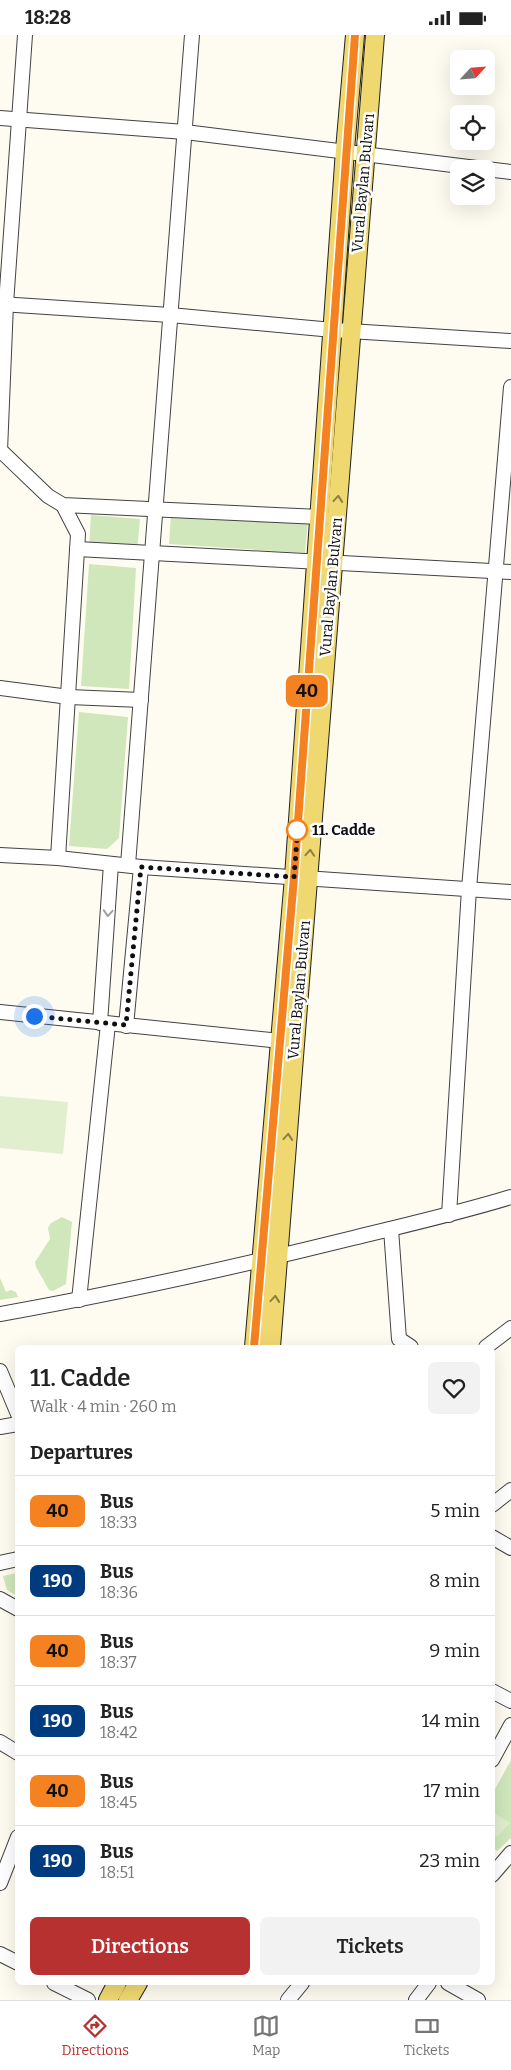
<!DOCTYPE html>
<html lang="en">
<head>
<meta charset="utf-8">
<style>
	:root { --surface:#fff; --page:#f2f2f2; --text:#222; --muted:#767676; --line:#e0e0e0; --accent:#b6312f }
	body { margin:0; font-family:Bitter,serif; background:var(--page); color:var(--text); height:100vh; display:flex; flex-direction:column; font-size:19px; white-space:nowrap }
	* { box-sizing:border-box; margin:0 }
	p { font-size:16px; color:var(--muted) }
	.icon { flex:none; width:28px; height:28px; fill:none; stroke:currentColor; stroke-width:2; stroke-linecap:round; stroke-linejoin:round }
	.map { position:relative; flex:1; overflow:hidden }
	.panel { position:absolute; left:15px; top:1310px; width:480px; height:640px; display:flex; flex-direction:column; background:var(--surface); border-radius:8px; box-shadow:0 5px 20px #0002 }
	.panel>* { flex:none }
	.badge { padding:0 10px; border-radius:8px; font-size:18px; line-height:32px }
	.needle { width:32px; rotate:64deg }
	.controls { position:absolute; left:450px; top:15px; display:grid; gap:10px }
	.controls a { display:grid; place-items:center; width:45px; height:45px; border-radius:8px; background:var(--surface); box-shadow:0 5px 20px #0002; font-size:25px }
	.you { position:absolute; width:25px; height:25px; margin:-12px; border:4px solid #fff; border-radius:50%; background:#1a73e8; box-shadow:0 0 0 8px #1a73e833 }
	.map>.badge { position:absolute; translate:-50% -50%; box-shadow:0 0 0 2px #fff }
	h2 { padding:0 15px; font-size:19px; line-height:45px }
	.round { display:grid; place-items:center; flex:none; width:52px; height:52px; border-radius:8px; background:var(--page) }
	.headline { display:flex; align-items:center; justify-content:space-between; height:85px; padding:0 15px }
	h1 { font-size:24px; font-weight:600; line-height:38px }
	.action { display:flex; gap:10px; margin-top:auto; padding:10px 15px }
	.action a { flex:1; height:58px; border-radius:8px; background:var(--accent); color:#fff; font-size:20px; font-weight:600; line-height:58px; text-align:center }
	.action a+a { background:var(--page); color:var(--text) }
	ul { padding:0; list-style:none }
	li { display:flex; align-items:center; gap:15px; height:70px; padding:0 15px; border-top:1px solid var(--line) }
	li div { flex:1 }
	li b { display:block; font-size:19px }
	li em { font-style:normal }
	li .badge { min-width:55px; font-weight:700; text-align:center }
	.status { display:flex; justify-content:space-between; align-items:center; height:35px; padding:0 25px; background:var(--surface); direction:ltr }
	.status svg { height:14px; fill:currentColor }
	.dock { display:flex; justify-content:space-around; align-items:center; height:70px; border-top:1px solid var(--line); background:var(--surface); font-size:14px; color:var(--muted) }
	.dock a { display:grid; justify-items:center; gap:2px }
	.dock .active { color:var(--accent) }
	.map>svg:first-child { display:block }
</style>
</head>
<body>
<div class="status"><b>18:28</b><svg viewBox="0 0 49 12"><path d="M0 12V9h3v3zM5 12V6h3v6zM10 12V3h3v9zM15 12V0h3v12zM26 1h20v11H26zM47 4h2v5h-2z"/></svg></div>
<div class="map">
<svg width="511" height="1965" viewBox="0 0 511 1965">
	<rect width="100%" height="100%" fill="#fefcf1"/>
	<!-- green -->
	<g fill="#d0e7bc">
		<path d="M 171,479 L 308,487 L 305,518 L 169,509 Z"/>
		<path d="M 91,480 L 140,484 L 137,516 L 89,512 Z"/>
		<path d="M 89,529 L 136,533 L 129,654 L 81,651 Z"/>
		<path d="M 79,677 L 128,682 L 119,803 L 107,814 L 69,811 Z"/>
		<path d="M 62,1182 L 72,1187 L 66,1249 L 53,1256 L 49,1255 L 36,1232 L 35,1227 L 50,1204 L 48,1193 L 51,1188 Z"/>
		<path d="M 0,1243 L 6,1257 L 11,1255 L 16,1257 L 18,1262 L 0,1265 Z"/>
		<path d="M 17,1538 L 18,1538 L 17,1561 L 7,1555 L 3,1541 Z"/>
		<path d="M 511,1725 L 511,1803 L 497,1816 L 493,1813 L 493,1758 Z"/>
	</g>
	<!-- pitch -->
	<g fill="#e1efce">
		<path d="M 0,1061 L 68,1067 L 63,1119 L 0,1113 Z"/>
		<path d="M 494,1778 L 510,1788 L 497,1802 L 493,1800 Z"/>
	</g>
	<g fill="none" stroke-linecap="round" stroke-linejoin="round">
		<defs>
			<g id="minor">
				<path d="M 0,83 L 185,97 L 485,134"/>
				<path d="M 486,134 L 511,137"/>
				<path d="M 0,269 L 170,280 L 333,295 L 511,306"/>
				<path d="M 0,415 L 48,461 L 63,470 L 320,482"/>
				<path d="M 0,416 L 6,269 L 25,0"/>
				<path d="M 77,514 L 511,537"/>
				<path d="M 0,653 L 69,662 L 141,665"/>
				<path d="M 0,820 L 58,823 L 141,832 L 511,857"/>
				<path d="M 58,823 L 78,499 L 63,470"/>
				<path d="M 128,830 L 192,0"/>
				<path d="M 0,977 L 290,1007"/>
				<path d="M 100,988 L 111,829"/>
				<path d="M 126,991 L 141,832"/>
				<path d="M 449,1180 L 469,854 L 511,352"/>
				<path d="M 391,1194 L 399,1304 L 411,1312"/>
				<path d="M 79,1265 L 108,989"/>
				<path d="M 0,1279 C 119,1258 236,1232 353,1203 C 406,1190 459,1178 511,1162"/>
				<path d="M 486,1312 L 511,1293"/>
				<path d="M 0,1336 L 18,1379"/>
				<path d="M 0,1392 L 18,1389"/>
				<path d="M 492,1470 L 511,1455"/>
				<path d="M 492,1502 L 511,1513"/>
				<path d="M 0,1528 L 18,1524"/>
				<path d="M 0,1564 L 18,1574"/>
				<path d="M 492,1656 L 511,1666"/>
				<path d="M 0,1707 L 18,1718"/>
				<path d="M 492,1725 L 511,1690"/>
				<path d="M 492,1840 L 511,1818"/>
				<path d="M 0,1848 L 18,1802"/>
				<path d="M 0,1919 L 18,1928"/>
				<path d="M 54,1948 L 88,1965"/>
				<path d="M 448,1948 L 478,1965"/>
				<path d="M 288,1965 L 302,1948"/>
				<path d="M 416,1965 L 429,1948"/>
			</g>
			<g id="major">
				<path d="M 254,1312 L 294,842 L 345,115 L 355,0"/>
				<path d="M 271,1312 L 375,0"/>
				<path d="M 108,1965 L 117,1948"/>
				<path d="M 128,1965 L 138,1948"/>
			</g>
		</defs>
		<!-- minor casing -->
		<use href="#minor" stroke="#424242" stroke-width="16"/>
		<!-- major casing -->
		<use href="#major" stroke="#202020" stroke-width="20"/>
		<!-- minor -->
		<use href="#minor" stroke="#fff" stroke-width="14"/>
		<!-- major -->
		<use href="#major" stroke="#f0d870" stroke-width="18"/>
	</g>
	<!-- one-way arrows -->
	<defs><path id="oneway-chevron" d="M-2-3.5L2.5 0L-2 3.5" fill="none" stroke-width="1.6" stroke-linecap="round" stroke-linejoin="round" transform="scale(1.25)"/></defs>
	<g stroke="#8b7e44">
		<use href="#oneway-chevron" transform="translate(338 464) rotate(-85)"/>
		<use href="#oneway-chevron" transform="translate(310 818) rotate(-86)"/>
		<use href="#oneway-chevron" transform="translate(288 1102) rotate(-85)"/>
		<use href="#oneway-chevron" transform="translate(275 1264) rotate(-85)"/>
	</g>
	<use stroke="#9f9f9f" href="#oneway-chevron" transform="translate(108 878) rotate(94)"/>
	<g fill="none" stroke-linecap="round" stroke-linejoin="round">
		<defs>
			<path id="line" d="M 254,1312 L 294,842 L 355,0"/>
		</defs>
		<!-- line casing -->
		<use href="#line" stroke="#fff" stroke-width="11"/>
		<!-- line -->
		<use href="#line" stroke="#f58220" stroke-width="8"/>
		<!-- walk -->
		<path stroke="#0f0f0f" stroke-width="5" stroke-dasharray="0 9" d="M 34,981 L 126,990 L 141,832 L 294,842 L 298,791 L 297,795"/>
	</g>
	<!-- markers -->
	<circle fill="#fff" stroke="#f58220" stroke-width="2.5" cx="297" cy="795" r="10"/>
	<g text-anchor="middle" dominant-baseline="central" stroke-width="5" stroke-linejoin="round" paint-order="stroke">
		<!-- street labels -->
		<g font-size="15" fill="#0f0f0f" stroke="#fff">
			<text transform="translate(363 148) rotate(-85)">Vural Baylan Bulvarı</text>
			<text transform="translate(331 552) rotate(-85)">Vural Baylan Bulvarı</text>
			<text transform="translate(299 955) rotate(-85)">Vural Baylan Bulvarı</text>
		</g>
		<!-- stop labels -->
		<g font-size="15" font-weight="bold" fill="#0f0f0f" stroke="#fff" text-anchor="start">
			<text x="312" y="795">11. Cadde</text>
		</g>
	</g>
</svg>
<div class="controls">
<a><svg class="needle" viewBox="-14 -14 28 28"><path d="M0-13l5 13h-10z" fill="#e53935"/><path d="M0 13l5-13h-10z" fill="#767676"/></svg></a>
<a><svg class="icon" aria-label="locate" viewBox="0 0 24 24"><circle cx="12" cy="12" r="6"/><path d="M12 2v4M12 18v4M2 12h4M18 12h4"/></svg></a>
<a><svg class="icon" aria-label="layers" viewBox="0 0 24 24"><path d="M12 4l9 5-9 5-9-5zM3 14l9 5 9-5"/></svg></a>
</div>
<div class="you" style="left:34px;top:981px"></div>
<b class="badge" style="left:307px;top:656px;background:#f58220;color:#111">40</b>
<section class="panel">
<div class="headline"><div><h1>11. Cadde</h1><p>Walk · 4 min · 260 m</p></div><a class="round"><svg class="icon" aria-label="heart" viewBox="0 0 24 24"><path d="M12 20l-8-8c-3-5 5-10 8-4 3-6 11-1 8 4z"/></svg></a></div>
<h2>Departures</h2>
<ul>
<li><span class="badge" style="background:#f58220;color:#111">40</span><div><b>Bus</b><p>18:33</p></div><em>5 min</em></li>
<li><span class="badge" style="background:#003b80;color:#fff">190</span><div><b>Bus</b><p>18:36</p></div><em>8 min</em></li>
<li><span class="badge" style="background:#f58220;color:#111">40</span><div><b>Bus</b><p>18:37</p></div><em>9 min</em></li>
<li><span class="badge" style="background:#003b80;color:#fff">190</span><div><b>Bus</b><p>18:42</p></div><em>14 min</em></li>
<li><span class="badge" style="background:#f58220;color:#111">40</span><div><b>Bus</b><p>18:45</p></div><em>17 min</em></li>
<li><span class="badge" style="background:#003b80;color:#fff">190</span><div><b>Bus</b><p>18:51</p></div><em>23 min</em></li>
</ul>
<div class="action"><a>Directions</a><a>Tickets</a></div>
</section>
</div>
<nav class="dock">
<a class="active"><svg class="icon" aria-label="directions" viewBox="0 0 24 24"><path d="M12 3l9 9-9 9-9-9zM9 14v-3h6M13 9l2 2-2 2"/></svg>Directions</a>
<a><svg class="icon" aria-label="map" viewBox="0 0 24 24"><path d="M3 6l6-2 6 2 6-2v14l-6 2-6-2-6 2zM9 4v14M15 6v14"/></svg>Map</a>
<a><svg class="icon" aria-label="tickets" viewBox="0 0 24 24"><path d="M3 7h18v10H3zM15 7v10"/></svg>Tickets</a>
</nav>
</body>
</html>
